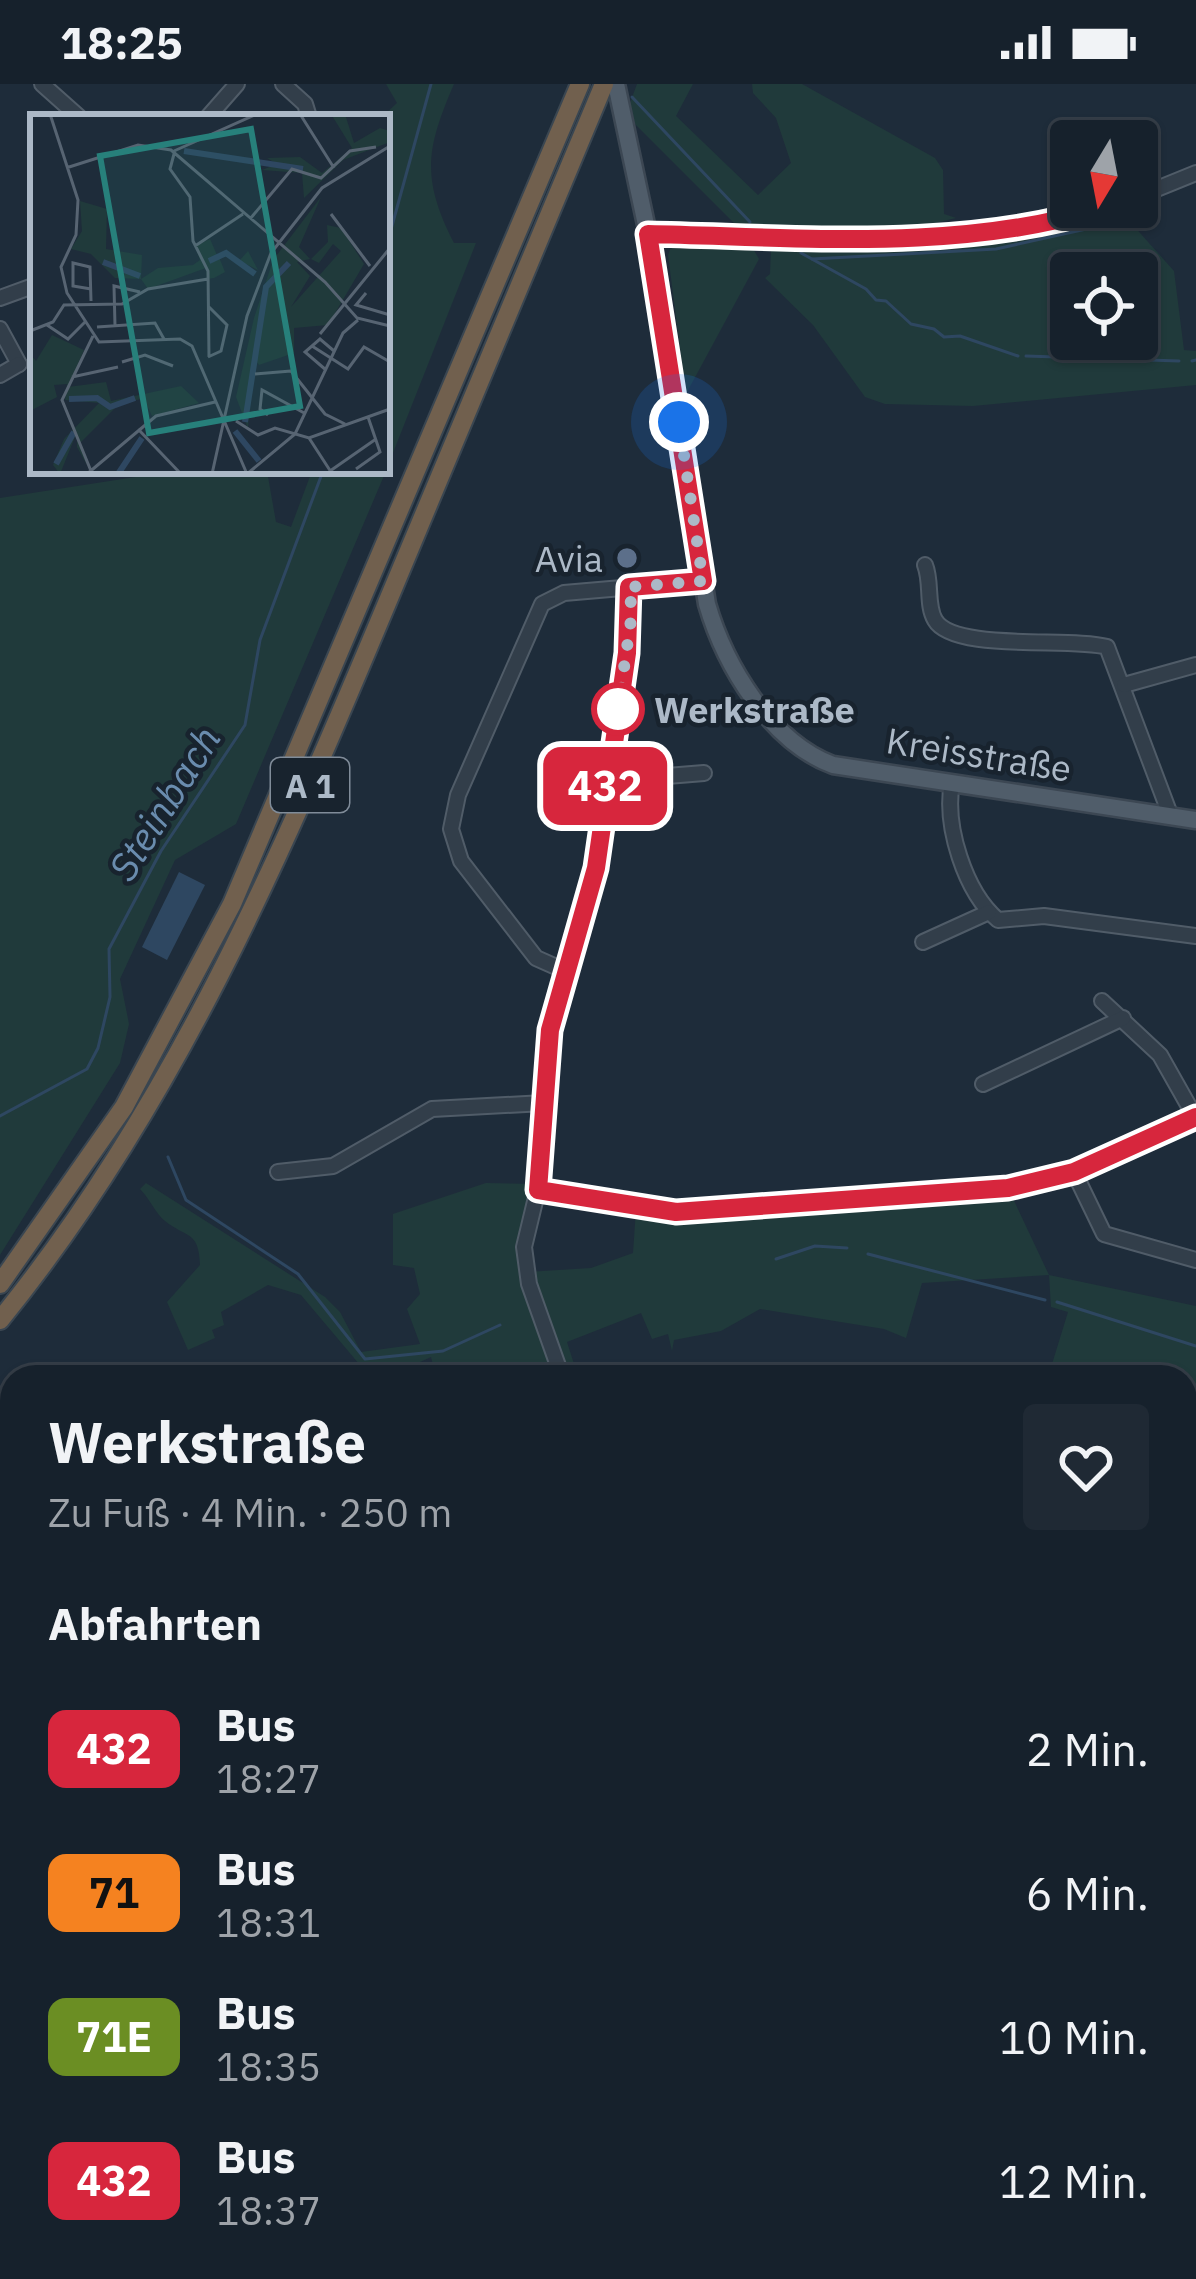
<!DOCTYPE html>
<html lang="de">
<head>
<meta charset="utf-8">
<style>
	:root { --surface:#16212c; --page:#1f2934; --text:#f1f3f6; --muted:#9ea3a9; --line:#353e48 }
	body { margin:0; font-family:"IBM Plex Sans",sans-serif; background:var(--page); color:var(--text); height:100vh; display:flex; flex-direction:column; font-size:45px; white-space:nowrap }
	* { box-sizing:border-box; margin:0 }
	p { font-size:39px; color:var(--muted) }
	.icon { flex:none; width:66px; height:66px; fill:none; stroke:currentColor; stroke-width:2; stroke-linecap:round; stroke-linejoin:round }
	.map { position:relative; flex:1; overflow:hidden }
	.drawer { position:absolute; left:0px; top:1281px; width:1197px; height:915px; display:flex; flex-direction:column; background:var(--surface); border-radius:36px 36px 0 0; box-shadow:0 3px 9px #0004,0 0 0 3px var(--line) }
	.drawer>* { flex:none }
	.badge { padding:0 24px; border-radius:18px; font-size:42px; line-height:78px }
	.needle { width:78px; rotate:190deg }
	.tools { position:absolute; left:1050px; top:36px; display:grid; gap:24px }
	.tools a { display:grid; place-items:center; width:108px; height:108px; border-radius:12px; background:var(--surface); box-shadow:0 3px 9px #0004,0 0 0 3px var(--line); font-size:60px }
	.you { position:absolute; width:60px; height:60px; margin:-30px; border:9px solid #fff; border-radius:50%; background:#1a73e8; box-shadow:0 0 0 18px #1a73e833 }
	.map>.badge { position:absolute; translate:-50% -50%; box-shadow:0 0 0 6px #fff }
	h2 { padding:0 48px; font-size:45px; line-height:108px }
	.round { display:grid; place-items:center; flex:none; width:126px; height:126px; border-radius:12px; background:var(--page) }
	.summary { display:flex; align-items:center; justify-content:space-between; height:204px; padding:0 48px }
	h1 { font-size:57px; font-weight:800; line-height:90px }
	ul { padding:0; list-style:none }
	li { display:flex; align-items:center; gap:36px; height:144px; padding:0 48px }
	li div { flex:1 }
	li b { display:block; font-size:45px }
	li em { font-style:normal }
	li .badge { min-width:132px; font-weight:700; text-align:center }
	.status { display:flex; justify-content:space-between; align-items:center; height:84px; padding:0 60px; background:var(--surface); direction:ltr }
	.status svg { height:33px; fill:currentColor }
	.map>svg:first-child { display:block }
</style>
</head>
<body>
<div class="status"><b>18:25</b><svg viewBox="0 0 49 12"><path d="M0 12V9h3v3zM5 12V6h3v6zM10 12V3h3v9zM15 12V0h3v12zM26 1h20v11H26zM47 4h2v5h-2z"/></svg></div>
<div class="map">
<svg width="1196" height="2195" viewBox="0 0 1196 2195">
	<rect width="100%" height="100%" fill="#1e2c3a"/>
	<!-- green -->
	<g fill="#203a3b" fill-rule="evenodd">
		<path d="M 386,0 L 454,0 C 426,65 421,94 454,159 L 476,159 L 387,384 L 387,33 L 382,33 L 397,19 Z"/>
		<path d="M 637,0 L 693,0 L 676,32 L 758,111 L 791,79 L 776,34 L 753,9 L 752,0 L 802,0 L 935,74 L 943,86 L 944,130 L 956,134 L 915,144 L 736,141 L 635,40 L 630,19 Z"/>
		<path d="M 1148,122 L 1156,126 L 1132,140 L 1174,187 L 1184,266 L 1196,267 L 1196,301 L 973,322 L 885,320 L 865,313 L 813,241 L 765,194 L 770,190 L 771,164 L 798,158 L 817,163 L 978,157 ZM 1071,189 L 1137,189 L 1137,255 L 1071,255 Z"/>
		<path d="M 673,158 L 751,161 L 759,175 L 686,310 L 668,171 Z"/>
		<path d="M 174,387 L 267,387 L 276,438 L 291,443 L 312,387 L 386,387 L 236,740 L 175,776 L 120,895 L 129,940 L 120,979 L 0,1171 L 0,414 Z"/>
		<path d="M 146,1099 L 325,1213 L 340,1228 L 361,1268 L 420,1260 L 407,1225 L 420,1210 L 414,1184 L 393,1181 L 393,1130 L 486,1099 L 540,1100 L 527,1188 L 591,1184 L 633,1169 L 636,1125 L 1008,1104 L 1049,1191 L 1196,1222 L 1196,1456 L 1185,1452 L 1185,1293 L 1048,1293 L 1068,1228 L 1051,1223 L 1049,1191 L 922,1199 L 906,1254 L 884,1245 L 760,1225 L 721,1247 L 674,1256 L 672,1267 L 668,1250 L 652,1255 L 641,1229 L 567,1258 L 575,1283 L 562,1293 L 436,1293 L 431,1273 L 387,1293 L 370,1293 L 301,1211 L 268,1201 L 221,1228 L 224,1241 L 212,1246 L 215,1254 L 188,1266 L 167,1218 L 200,1181 C 199,1146 186,1154 165,1137 C 156,1130 150,1115 140,1105 Z"/>
	</g>
	<!-- water -->
	<path fill="#2e4761" d="M 179,788 L 205,801 L 167,876 L 142,863 Z"/>
	<g fill="none" stroke-linecap="round" stroke-linejoin="round">
		<!-- stream -->
		<g stroke="#2e4761" stroke-width="3">
			<path d="M 632,13 L 750,138"/>
			<path d="M 387,160 L 431,0"/>
			<path d="M 801,169 L 866,205 L 876,216 L 886,217 L 911,240 L 934,245 L 944,253 L 960,252 L 1018,272"/>
			<path d="M 812,175 L 996,165 L 1100,142"/>
			<path d="M 1026,272 L 1179,277"/>
			<path d="M 1192,277 L 1196,276"/>
			<path d="M 0,1032 L 87,985 L 98,964 L 110,913 L 109,865 L 161,767 L 245,641 L 260,556 L 323,387"/>
			<path d="M 168,1073 L 186,1116 L 298,1190 L 365,1275 L 443,1267 L 500,1241"/>
			<path d="M 868,1170 L 1045,1216"/>
			<path d="M 776,1175 L 815,1162 L 847,1164"/>
			<path d="M 1057,1218 L 1196,1262"/>
			<path d="M 0,1897 L 12,1902"/>
		</g>
		<defs>
			<g id="minor">
				<path d="M 42,0 L 79,33"/>
				<path d="M 283,0 L 305,20 L 309,33"/>
				<path d="M 208,33 L 237,0"/>
				<path d="M 1137,113 L 1196,89"/>
				<path d="M 648,150 C 799,153 959,168 1106,123"/>
				<path d="M 0,214 L 33,202"/>
				<path d="M 0,245 L 19,280"/>
				<path d="M 0,291 L 19,280"/>
				<path d="M 925,481 C 932,498 926,521 935,536 C 953,568 1072,553 1107,563 L 1171,733"/>
				<path d="M 1124,601 L 1196,581"/>
				<path d="M 606,697 L 704,689"/>
				<path d="M 952,699 C 944,742 965,808 998,836 L 1044,832 L 1196,852"/>
				<path d="M 923,858 L 989,828"/>
				<path d="M 563,886 L 536,874 L 461,777 L 451,745 L 458,711 L 542,520 L 564,509 L 703,497"/>
				<path d="M 1102,917 L 1160,971 L 1195,1033"/>
				<path d="M 983,1000 L 1123,934"/>
				<path d="M 278,1088 L 333,1082 L 432,1025 L 544,1019"/>
				<path d="M 1074,1088 L 1104,1150 L 1196,1176"/>
				<path d="M 538,1106 L 676,1128 L 1008,1104 L 1074,1088 L 1196,1033"/>
				<path d="M 562,1293 L 529,1200 L 524,1163 L 544,1080 L 550,946 L 600,767 L 627,569 L 629,504"/>
				<path d="M 282,2195 L 315,2184"/>
			</g>
			<g id="major">
				<path d="M 616,0 L 648,150 L 707,520 C 725,582 771,658 833,681 L 1196,736"/>
				<path d="M 0,1318 L 12,1334"/>
				<path d="M 713,2184 L 737,2195"/>
				<path d="M 1161,2195 L 1196,2190"/>
			</g>
			<g id="highway">
				<path d="M 0,1200 L 124,1023 L 232,820 L 580,0"/>
				<path d="M 0,1236 C 174,1022 281,772 387,519 C 459,346 532,173 604,0"/>
			</g>
		</defs>
		<!-- minor casing -->
		<use href="#minor" stroke="#505c68" stroke-width="18"/>
		<!-- major casing -->
		<use href="#major" stroke="#3c4753" stroke-width="21"/>
		<!-- highway casing -->
		<use href="#highway" stroke="#3a4651" stroke-width="22"/>
		<!-- minor -->
		<use href="#minor" stroke="#323e4a" stroke-width="14"/>
		<!-- major -->
		<use href="#major" stroke="#505d6a" stroke-width="16"/>
		<!-- highway -->
		<use href="#highway" stroke="#71604e" stroke-width="18"/>
	</g>
	<g fill="none" stroke-linecap="round" stroke-linejoin="round">
		<defs>
			<path id="line" d="M 1106,123 C 960,169 798,153 648,150 L 703,497 L 629,503 L 627,569 L 596,784 L 550,946 L 538,1106 L 676,1128 L 1008,1104 L 1074,1088 L 1196,1033"/>
		</defs>
		<!-- line casing -->
		<use href="#line" stroke="#fff" stroke-width="27"/>
		<!-- line -->
		<use href="#line" stroke="#d7263d" stroke-width="18"/>
		<!-- walk -->
		<path stroke="#acb9c7" stroke-width="12" stroke-dasharray="0 21.6" d="M 618,625 L 632,529 L 629,503 L 703,497 L 679,338"/>
	</g>
	<!-- markers -->
	<circle fill="#5c6f8a" stroke="#18232e" stroke-width="4.5" cx="627" cy="474" r="12"/>
	<circle fill="#fff" stroke="#d7263d" stroke-width="6" cx="618" cy="625" r="24"/>
	<g text-anchor="middle" dominant-baseline="central" stroke-width="9" stroke-linejoin="round" paint-order="stroke">
		<!-- shield labels -->
		<rect fill="#18232e" stroke="#808c99" stroke-width="3" x="271" y="674" width="78" height="54" rx="9"/>
		<g font-size="33" font-weight="bold" fill="#acb9c7">
			<text x="310" y="701">A 1</text>
		</g>
		<!-- poi labels -->
		<g font-size="36" fill="#acb9c7" stroke="#18232e" text-anchor="end">
			<text x="603" y="474">Avia</text>
		</g>
		<!-- stop labels -->
		<g font-size="36" font-weight="bold" fill="#acb9c7" stroke="#18232e" text-anchor="start">
			<text x="654" y="625">Werkstraße</text>
		</g>
		<!-- street labels -->
		<g font-size="36" fill="#acb9c7" stroke="#18232e">
			<text transform="translate(979 670) rotate(9)">Kreisstraße</text>
		</g>
		<!-- water labels -->
		<g font-size="39" font-style="italic" fill="#6a8cae" stroke="#18232e">
			<text transform="translate(164 719) rotate(-58)">Steinbach</text>
		</g>
	</g>
	<!-- overview -->
	<g transform="translate(30 30)">
		<rect width="360" height="360" fill="#1e2c3a"/>
		<path d="M 301,0 L 315,0 L 324,29 L 350,14 L 360,17 L 360,28 L 313,46 L 274,84 L 272,59 L 232,56 L 247,50 L 237,44 L 270,43 L 292,59 L 322,34 ZM 291,83 L 269,133 L 280,145 L 267,148 L 280,162 L 261,193 L 311,137 L 303,130 L 289,149 L 281,145 L 298,128 L 297,111 L 311,114 L 334,150 L 298,211 L 264,214 L 264,239 L 229,251 L 223,243 L 218,315 L 206,283 L 224,204 L 243,146 ZM 50,87 L 77,95 L 76,135 L 112,141 L 111,165 L 128,154 L 163,151 L 170,146 L 165,132 L 180,125 L 187,141 L 194,137 L 209,147 L 218,137 L 228,156 L 196,140 L 189,143 L 195,158 L 184,164 L 177,165 L 176,154 L 118,175 L 111,165 L 85,164 L 61,140 L 41,135 L 52,117 ZM 22,221 L 54,236 L 38,273 L 76,268 L 81,287 L 151,272 L 169,289 L 122,302 L 114,285 L 91,288 L 49,330 L 58,353 L 47,333 L 47,318 L 30,360 L 23,351 L 34,325 L 69,289 L 35,286 L 37,270 L 24,271 L 27,283 L 0,297 L 0,240 L 6,247 Z" fill="#203a3b"/>
		<path fill="none" stroke="#2e4761" stroke-width="6" d="M 154,37 L 273,55M 179,147 L 196,139 L 225,160M 73,148 L 110,162M 39,285 L 67,284 L 80,293 L 105,284M 215,308 L 236,173 L 259,149M 205,317 L 229,347M 26,350 L 44,318M 88,360 L 112,324"/>
		<path fill="none" stroke="#576472" stroke-width="3" d="M 20,0 L 48,86 L 46,121 L 31,153 L 37,179 L 69,228 L 150,225 L 162,232 L 217,360M 270,0 L 304,54M 144,37 L 227,0M 144,40 L 140,55 L 160,83 L 163,127 L 178,157 L 179,243M 36,54 L 108,31 L 141,36 L 295,168 L 327,204 L 360,212M 301,100 L 340,152M 220,105 L 262,55 L 291,64 L 320,37 L 346,33M 165,132 L 213,100M 61,175 L 43,172 L 43,149 L 60,153 L 61,187M 336,179 L 326,191 L 360,201M 17,211 L 38,225 L 55,208M 85,212 L 84,172 L 110,178M 67,213 L 125,209 L 134,225M 0,217 L 23,208 L 34,191 L 92,190 L 118,175 L 178,165M 290,220 L 360,134M 282,232 L 318,255 L 334,233 L 360,248M 178,243 L 191,237 L 197,211 L 179,193M 92,248 L 115,241 L 143,252M 296,256 L 275,238 L 290,225 L 304,237M 261,257 L 295,300 L 315,310M 225,260 L 261,257M 42,263 L 88,253M 238,301 L 230,295 L 232,276 L 276,300M 206,307 L 228,321 L 245,314 L 279,324 L 360,295M 108,315 L 151,360M 279,324 L 301,358M 326,355 L 350,338 L 338,303M 61,357 L 32,286 L 63,222M 300,357 L 346,325M 57,360 L 126,302 L 185,288M 182,360 L 217,202 L 241,139 L 292,74 L 360,32M 217,360 L 265,320 L 313,219 L 328,206"/>
		<path fill="#27807b" fill-opacity="0.15" stroke="#27807b" stroke-width="6" d="M 221,15 L 270,292 L 119,319 L 70,42 Z"/>
		<rect width="360" height="360" fill="none" stroke="#acb9c7" stroke-width="6"/>
	</g>
</svg>
<div class="tools">
<a><svg class="needle" viewBox="-14 -14 28 28"><path d="M0-13l5 13h-10z" fill="#e53935"/><path d="M0 13l5-13h-10z" fill="#9ea3a9"/></svg></a>
<a><svg class="icon" aria-label="locate" viewBox="0 0 24 24"><circle cx="12" cy="12" r="6"/><path d="M12 2v4M12 18v4M2 12h4M18 12h4"/></svg></a>
</div>
<div class="you" style="left:679px;top:338px"></div>
<b class="badge" style="left:605px;top:702px;background:#d7263d;color:#fff">432</b>
<section class="drawer">
<div class="summary"><div><h1>Werkstraße</h1><p>Zu Fuß · 4 Min. · 250 m</p></div><a class="round"><svg class="icon" aria-label="heart" viewBox="0 0 24 24"><path d="M12 20l-8-8c-3-5 5-10 8-4 3-6 11-1 8 4z"/></svg></a></div>
<h2>Abfahrten</h2>
<ul>
<li><span class="badge" style="background:#d7263d;color:#fff">432</span><div><b>Bus</b><p>18:27</p></div><em>2 Min.</em></li>
<li><span class="badge" style="background:#f58220;color:#111">71</span><div><b>Bus</b><p>18:31</p></div><em>6 Min.</em></li>
<li><span class="badge" style="background:#6b8e23;color:#fff">71E</span><div><b>Bus</b><p>18:35</p></div><em>10 Min.</em></li>
<li><span class="badge" style="background:#d7263d;color:#fff">432</span><div><b>Bus</b><p>18:37</p></div><em>12 Min.</em></li>
</ul>
</section>
</div>
</body>
</html>
